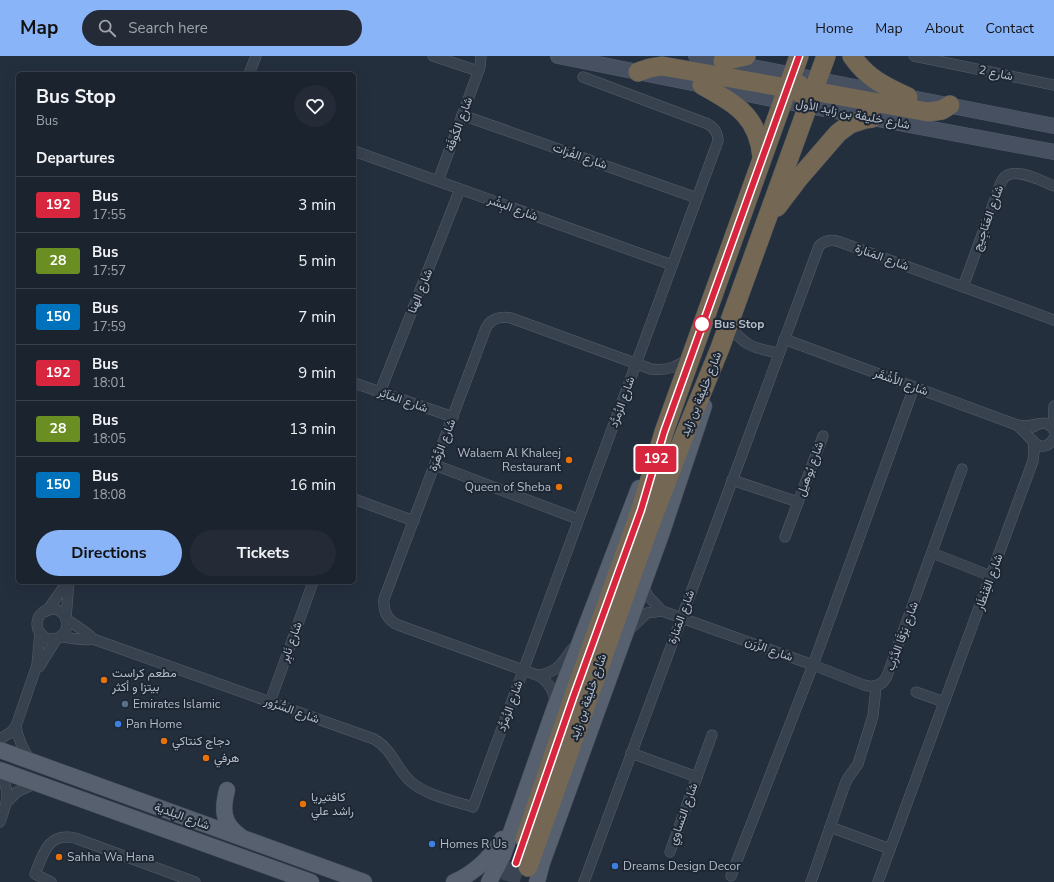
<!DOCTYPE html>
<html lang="en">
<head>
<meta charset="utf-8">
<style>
	:root { --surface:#1b232e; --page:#242b36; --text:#f1f3f6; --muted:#a0a4aa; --line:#39404a; --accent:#8ab4f8 }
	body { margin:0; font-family:"Nunito Sans",Vazirmatn,sans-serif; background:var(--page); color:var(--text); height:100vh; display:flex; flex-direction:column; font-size:15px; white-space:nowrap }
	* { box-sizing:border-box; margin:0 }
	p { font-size:13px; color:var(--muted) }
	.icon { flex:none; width:22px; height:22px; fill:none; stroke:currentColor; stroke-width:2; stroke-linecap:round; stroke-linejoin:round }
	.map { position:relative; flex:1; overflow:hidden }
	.panel { position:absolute; left:16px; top:16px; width:340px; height:512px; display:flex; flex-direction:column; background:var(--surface); border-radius:6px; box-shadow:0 4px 16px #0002,0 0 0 1px var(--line) }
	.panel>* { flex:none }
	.badge { padding:0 8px; border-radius:3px; font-size:14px; line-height:26px }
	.map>.badge { position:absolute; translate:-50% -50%; box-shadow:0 0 0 2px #fff }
	h2 { padding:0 20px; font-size:15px; line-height:36px }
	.round { display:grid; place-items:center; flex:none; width:42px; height:42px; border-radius:21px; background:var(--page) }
	.overview { display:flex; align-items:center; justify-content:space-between; height:68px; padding:0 20px }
	h1 { font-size:19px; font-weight:700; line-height:30px }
	.cta { display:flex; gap:8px; margin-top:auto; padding:8px 20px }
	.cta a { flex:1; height:46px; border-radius:24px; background:var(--accent); color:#111; font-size:16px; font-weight:700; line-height:46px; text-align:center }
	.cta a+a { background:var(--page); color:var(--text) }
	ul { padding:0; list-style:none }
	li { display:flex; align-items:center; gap:12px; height:56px; padding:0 20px; border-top:1px solid var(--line) }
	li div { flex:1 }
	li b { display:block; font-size:15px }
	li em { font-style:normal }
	li .badge { min-width:44px; font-weight:700; text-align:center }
	header { display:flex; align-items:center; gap:24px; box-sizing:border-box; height:56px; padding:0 20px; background:var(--accent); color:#111 }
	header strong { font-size:19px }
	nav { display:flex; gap:22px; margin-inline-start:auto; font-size:14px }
	.search { width:280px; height:36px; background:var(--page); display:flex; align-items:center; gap:10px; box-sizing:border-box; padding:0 14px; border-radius:22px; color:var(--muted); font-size:15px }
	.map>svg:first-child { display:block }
</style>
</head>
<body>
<header>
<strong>Map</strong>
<div class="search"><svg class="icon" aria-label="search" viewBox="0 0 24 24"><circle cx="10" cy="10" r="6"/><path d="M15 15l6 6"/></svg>Search here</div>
<nav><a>Home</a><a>Map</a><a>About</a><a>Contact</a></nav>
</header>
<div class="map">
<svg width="1054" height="826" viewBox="0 0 1054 826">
	<rect width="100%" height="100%" fill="#242f3e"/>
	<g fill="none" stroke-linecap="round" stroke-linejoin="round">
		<!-- highway-tunnel -->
		<path stroke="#3a4453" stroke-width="19" stroke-dasharray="19 10" stroke-linecap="butt" d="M 510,826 L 516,807"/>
		<defs>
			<g id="street">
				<path d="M 433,0 L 478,15"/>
				<path d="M 914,0 L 1054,29"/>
				<path d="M 249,18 L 256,0"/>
				<path d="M 462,59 L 697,142"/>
				<path d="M 354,95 L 672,209"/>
				<path d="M 438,125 L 480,11 L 481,0"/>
				<path d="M 963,231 L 998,135 C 999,132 1000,127 1003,123 C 1012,109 1042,125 1054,130"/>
				<path d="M 729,267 C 741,289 755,293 779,297"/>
				<path d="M 784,283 L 1017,369 L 1027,370 L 1037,368"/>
				<path d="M 354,327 L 453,361"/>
				<path d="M 380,336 L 460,133"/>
				<path d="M 1017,369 L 1037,389 C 1045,392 1050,389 1054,382"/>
				<path d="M 1033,371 C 1041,365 1049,366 1054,374"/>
				<path d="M 1053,373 L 1054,350"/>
				<path d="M 435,409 L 578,463"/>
				<path d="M 732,424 L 798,446"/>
				<path d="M 354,443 L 414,465"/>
				<path d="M 785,481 L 823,380"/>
				<path d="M 932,497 L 991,520"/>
				<path d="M 643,529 L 648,540 L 662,555"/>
				<circle cx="52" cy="568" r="15"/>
				<path d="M 47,555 L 54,545 L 67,526"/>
				<path d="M 66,562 L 69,526"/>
				<path d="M 66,563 C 73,568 89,577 93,583 L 374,683 C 393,694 396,712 410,725 C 425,739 454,745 473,751 L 718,85 C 718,77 715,72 708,68 L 583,21"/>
				<path d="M 629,574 L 647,557 L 662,555 L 813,609 L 864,629 C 874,632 882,630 887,620 L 962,413"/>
				<path d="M 59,581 C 70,581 85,586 93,583"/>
				<path d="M 39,611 L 57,582"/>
				<path d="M 537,619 C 555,618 563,607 572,593"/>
				<path d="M 916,636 L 944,646"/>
				<path d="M 270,646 L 313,526"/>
				<path d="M 555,647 C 554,634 548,625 537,619 L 398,569 C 387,564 383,555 384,543 L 486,272 C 491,262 501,260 511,262 L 651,313 C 667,315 677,311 689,302"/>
				<path d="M 16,670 C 18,684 23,694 31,705"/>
				<path d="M 0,683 L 11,676 L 16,670 L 37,609 L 40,576"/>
				<path d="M 631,697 L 697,721"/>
				<path d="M 0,719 C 12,735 6,749 0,766"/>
				<path d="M 7,746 L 17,736 L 36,727"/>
				<path d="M 830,771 L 890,793"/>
				<path d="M 670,796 L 712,679"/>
				<path d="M 731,820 L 813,609 L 914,331"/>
				<path d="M 51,826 L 35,818 C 43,798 48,776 75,782 L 195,826"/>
				<path d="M 584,826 L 819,190 C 825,184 832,183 840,186 L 1054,264"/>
				<path d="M 811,826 L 845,728 L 848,722 L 858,708 L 873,660 L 876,631"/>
				<path d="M 878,826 L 1033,405 L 1034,395 L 1033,385"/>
			</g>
			<g id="secondary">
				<path d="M 558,0 L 782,45 L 1054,96"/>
				<path d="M 696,0 L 1054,70"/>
			</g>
			<g id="primary">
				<path d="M 0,694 L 364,826"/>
				<path d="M 0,714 L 311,826"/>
				<path d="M 227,734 C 222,753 222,767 240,780"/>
				<path d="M 454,826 C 475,817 490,802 502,783"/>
				<path d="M 489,826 L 503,799 L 555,651 L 639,432"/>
				<path d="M 537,826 L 542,807 L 662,476 L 704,350"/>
			</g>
			<g id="highway">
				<path d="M 852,0 C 867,22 884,30 908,41"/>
				<path d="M 723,5 L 746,0"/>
				<path d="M 638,16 L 650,12 L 662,10 L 787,32 L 800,29"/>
				<path d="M 702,29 C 735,48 758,59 762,101"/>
				<path d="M 801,38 L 813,35 L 928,56 L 942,54 L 950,49"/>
				<path d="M 777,151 L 799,122 L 838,77 L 850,68 L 865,63 L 872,62"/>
				<path d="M 525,783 L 573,642 L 641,453 L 664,376 L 799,0"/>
				<path d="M 528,811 L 648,474 L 684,380 L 720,292 L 826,0"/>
			</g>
		</defs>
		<!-- street casing -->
		<use href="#street" stroke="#565f6c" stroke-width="11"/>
		<!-- secondary casing -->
		<use href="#secondary" stroke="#565f6c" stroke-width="16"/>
		<!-- primary casing -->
		<use href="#primary" stroke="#414a57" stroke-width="17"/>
		<!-- highway casing -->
		<use href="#highway" stroke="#434c59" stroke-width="20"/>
		<!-- street -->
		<use href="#street" stroke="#38414e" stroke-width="10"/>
		<!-- secondary -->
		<use href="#secondary" stroke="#465061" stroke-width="15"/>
		<!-- primary -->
		<use href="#primary" stroke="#56606e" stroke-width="16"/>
		<!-- highway -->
		<use href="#highway" stroke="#746855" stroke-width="19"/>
	</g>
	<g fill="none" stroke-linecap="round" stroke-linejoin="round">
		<defs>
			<path id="line" d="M 516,807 L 573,642 L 641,454 L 664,376 L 799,0"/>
		</defs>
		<!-- line casing -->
		<use href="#line" stroke="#fff" stroke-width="9"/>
		<!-- line -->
		<use href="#line" stroke="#d7263d" stroke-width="6"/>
	</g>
	<!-- markers -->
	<circle fill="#fff" stroke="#d7263d" stroke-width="2" cx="702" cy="268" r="8"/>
	<g fill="#e8710a" stroke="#1d2633" stroke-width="1.5">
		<circle cx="569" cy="404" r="4"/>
		<circle cx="559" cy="431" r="4"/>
		<circle cx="104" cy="624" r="4"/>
		<circle cx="164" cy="685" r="4"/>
		<circle cx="206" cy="702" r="4"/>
		<circle cx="303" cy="748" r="4"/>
		<circle cx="59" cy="801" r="4"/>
	</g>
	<circle fill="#5c6f8a" stroke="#1d2633" stroke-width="1.5" cx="125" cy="648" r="4"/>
	<g fill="#3f7fe0" stroke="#1d2633" stroke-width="1.5">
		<circle cx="118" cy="668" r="4"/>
		<circle cx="432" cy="788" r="4"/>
		<circle cx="615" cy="810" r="4"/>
	</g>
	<g text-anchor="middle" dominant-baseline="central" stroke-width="4" stroke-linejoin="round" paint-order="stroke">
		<!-- street labels -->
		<g font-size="12" fill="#b4bcc9" stroke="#1d2633">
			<text transform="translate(996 17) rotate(12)">شارع 2</text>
			<text transform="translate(853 58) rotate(11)">شارع خليفة بن زايد الأول</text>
			<text transform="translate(459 68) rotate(-70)">شارع الكُوفَة</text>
			<text transform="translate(580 100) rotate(19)">شارع الفُرَات</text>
			<text transform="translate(513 152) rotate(20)">شارع البِشْر</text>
			<text transform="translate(988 162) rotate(-70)">شارع العَنَاجِيج</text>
			<text transform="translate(882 201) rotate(20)">شارع المَنارة</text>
			<text transform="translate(420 235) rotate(-68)">شارع الهنا</text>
			<text transform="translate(901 326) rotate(20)">شارع الأَشْقَر</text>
			<text transform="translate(701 338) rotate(-68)">شارع خليفة بن زايد</text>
			<text transform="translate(403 344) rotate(19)">شارع المَآثِر</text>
			<text transform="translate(622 346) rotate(-70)">شارع الزُمرُّد</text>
			<text transform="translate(442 389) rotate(-69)">شارع الزَّهْرَة</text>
			<text transform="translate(810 413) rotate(-70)">شارع بُوهيل</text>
			<text transform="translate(989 526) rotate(-70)">شارع القِنْطَار</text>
			<text transform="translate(681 561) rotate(-70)">شارع المَنارة</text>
			<text transform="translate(902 580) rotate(-70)">شارع بَرْقَا الدَّرْب</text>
			<text transform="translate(291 586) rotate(-70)">شارع نَابِر</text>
			<text transform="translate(769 593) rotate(20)">شارع الزِّرَن</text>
			<text transform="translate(588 641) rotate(-71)">شارع خليفة بن زايد</text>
			<text transform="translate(510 650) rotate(-70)">شارع الزُمرُّد</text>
			<text transform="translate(292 654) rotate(20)">شارع السُّرُور</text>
			<text transform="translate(683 758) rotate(-70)">شارع التساوي</text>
			<text transform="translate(182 760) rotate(20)">شارع البلدية</text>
		</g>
		<!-- stop labels -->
		<g font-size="12" font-weight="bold" fill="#b4bcc9" stroke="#1d2633" text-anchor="start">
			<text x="714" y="268">Bus Stop</text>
		</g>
		<!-- poi labels -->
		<g font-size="12" fill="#b4bcc9" stroke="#1d2633" text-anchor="start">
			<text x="561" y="397" text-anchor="end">Walaem Al Khaleej<tspan x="561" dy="14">Restaurant</tspan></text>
			<text x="551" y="431" text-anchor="end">Queen of Sheba</text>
			<text x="112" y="617">مطعم كراست<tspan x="112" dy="14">بيتزا و أكثر</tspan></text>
			<text x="133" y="648">Emirates Islamic</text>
			<text x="126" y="668">Pan Home</text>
			<text x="172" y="685">دجاج كنتاكي</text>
			<text x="214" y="702">هرفي</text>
			<text x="311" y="741">كافتيريا<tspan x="311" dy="14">راشد علي</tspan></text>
			<text x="440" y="788">Homes R Us</text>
			<text x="67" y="801">Sahha Wa Hana</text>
			<text x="623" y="810">Dreams Design Decor</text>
		</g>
	</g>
</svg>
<b class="badge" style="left:656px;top:403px;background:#d7263d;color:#fff">192</b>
<section class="panel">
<div class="overview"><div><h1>Bus Stop</h1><p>Bus</p></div><a class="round"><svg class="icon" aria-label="heart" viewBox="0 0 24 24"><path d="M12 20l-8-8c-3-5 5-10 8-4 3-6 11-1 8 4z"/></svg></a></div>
<h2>Departures</h2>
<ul>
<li><span class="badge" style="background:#d7263d;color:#fff">192</span><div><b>Bus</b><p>17:55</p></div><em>3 min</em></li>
<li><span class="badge" style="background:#6b8e23;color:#fff">28</span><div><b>Bus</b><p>17:57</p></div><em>5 min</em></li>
<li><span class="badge" style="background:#0072bc;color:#fff">150</span><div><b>Bus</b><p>17:59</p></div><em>7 min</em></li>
<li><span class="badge" style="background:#d7263d;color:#fff">192</span><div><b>Bus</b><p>18:01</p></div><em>9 min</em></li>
<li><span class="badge" style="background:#6b8e23;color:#fff">28</span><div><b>Bus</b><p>18:05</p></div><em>13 min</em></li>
<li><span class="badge" style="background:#0072bc;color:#fff">150</span><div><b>Bus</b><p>18:08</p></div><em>16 min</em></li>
</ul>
<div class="cta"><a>Directions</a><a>Tickets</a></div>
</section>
</div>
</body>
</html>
